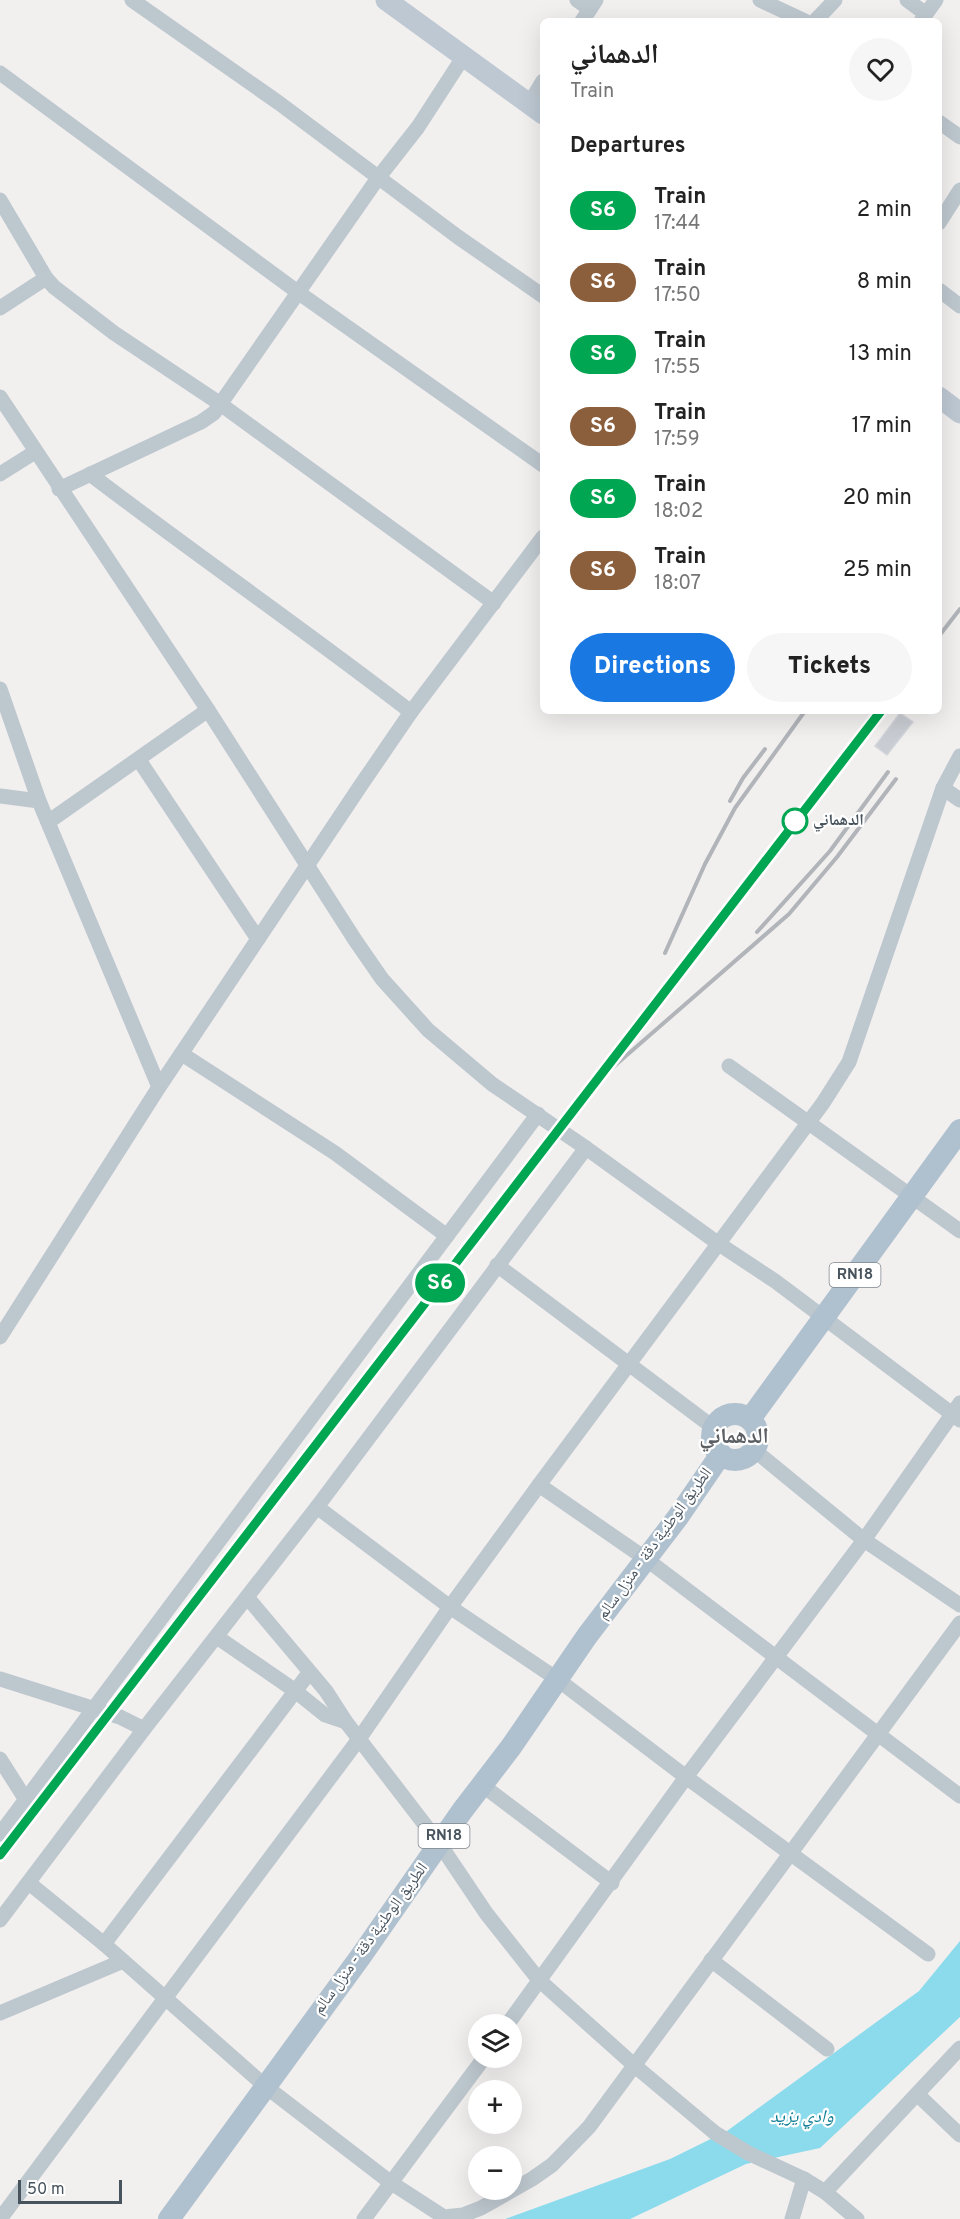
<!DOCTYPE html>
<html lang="en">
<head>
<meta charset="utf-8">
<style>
	:root { --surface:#fff; --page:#f6f6f6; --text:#222; --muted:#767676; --accent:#1978e2 }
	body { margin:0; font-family:Overpass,"Noto Naskh Arabic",sans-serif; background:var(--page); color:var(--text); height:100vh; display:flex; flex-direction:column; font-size:22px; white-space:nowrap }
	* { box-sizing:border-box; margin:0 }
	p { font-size:20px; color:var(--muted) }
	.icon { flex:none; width:33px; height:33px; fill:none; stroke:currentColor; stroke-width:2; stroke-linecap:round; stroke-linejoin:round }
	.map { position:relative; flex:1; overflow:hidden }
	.side { position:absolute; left:540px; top:18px; width:402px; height:696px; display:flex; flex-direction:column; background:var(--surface); border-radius:9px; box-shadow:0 6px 24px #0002 }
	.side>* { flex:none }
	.badge { padding:0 12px; border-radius:20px; font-size:21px; line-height:39px }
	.tools { position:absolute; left:468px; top:2014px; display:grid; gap:12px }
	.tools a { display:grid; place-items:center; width:54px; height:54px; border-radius:50%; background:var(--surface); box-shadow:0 6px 24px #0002; font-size:30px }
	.scale { position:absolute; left:18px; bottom:15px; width:104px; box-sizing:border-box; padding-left:6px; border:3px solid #47535d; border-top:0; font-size:16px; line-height:21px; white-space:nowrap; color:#47535d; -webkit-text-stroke:4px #fff; paint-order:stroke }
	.map>.badge { position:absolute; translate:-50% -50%; box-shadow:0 0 0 3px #fff }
	h2 { padding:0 30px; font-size:22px; line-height:54px }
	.round { display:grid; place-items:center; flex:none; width:63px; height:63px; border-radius:32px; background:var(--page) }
	.head { display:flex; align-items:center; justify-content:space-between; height:102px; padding:0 30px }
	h1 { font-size:28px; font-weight:800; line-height:45px }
	.cta { display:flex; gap:12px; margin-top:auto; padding:12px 30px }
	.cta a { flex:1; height:69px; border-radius:36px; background:var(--accent); color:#fff; font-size:24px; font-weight:800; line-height:69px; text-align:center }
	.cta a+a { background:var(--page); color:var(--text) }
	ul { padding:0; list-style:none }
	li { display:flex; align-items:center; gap:18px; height:72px; padding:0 30px }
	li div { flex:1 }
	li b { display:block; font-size:22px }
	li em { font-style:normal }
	li .badge { min-width:66px; font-weight:700; text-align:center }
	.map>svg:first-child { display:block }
</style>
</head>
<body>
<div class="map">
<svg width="960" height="2219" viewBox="0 0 960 2219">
	<rect width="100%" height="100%" fill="#f2efef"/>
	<!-- water -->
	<path fill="#8bdbec" d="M 960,1941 L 960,2017 L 820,2148 L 746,2164 L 630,2219 L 505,2219 L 670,2159 L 727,2131 L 919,1991 Z"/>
	<!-- building -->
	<path fill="#c9ccd2" stroke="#d3d6db" stroke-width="1.5" d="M 900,713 L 913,722 L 887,755 L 875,746 Z"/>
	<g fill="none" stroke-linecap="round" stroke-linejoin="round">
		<!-- minor -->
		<g stroke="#bdc7ce" stroke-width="15">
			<path d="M 132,0 L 279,103 L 458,237 L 543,296"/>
			<path d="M 577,0 L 590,9"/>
			<path d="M 760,0 L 805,21"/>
			<path d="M 907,0 L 926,14"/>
			<path d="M 582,21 L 596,0"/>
			<path d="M 815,21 L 835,0"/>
			<path d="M 921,21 L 936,0"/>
			<path d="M 0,73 L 299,293 L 543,465"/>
			<path d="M 529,104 L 543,81"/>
			<path d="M 939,122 L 960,137"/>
			<path d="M 0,200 L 46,278 L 54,287 L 114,333 L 219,403 L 494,603"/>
			<path d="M 939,223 L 960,190"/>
			<path d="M 939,290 L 960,306"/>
			<path d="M 0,308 L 46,278"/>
			<path d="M 0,397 L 208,710 L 355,940 L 382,979 L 428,1030 L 492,1084 L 586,1148 L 719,1244 L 775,1281 L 960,1420"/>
			<path d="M 0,474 L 35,452"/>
			<path d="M 90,474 C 196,555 305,630 411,712"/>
			<path d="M 59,489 L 201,422 L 214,413 L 378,178 L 418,127 L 464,56"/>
			<path d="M 0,689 L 39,801 L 159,1087"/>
			<path d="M 139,760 L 258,939"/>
			<path d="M 943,788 L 960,800"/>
			<path d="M 0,796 L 39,801"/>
			<path d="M 48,822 L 208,710"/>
			<path d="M 182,1054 L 335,1153 L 447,1236"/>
			<path d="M 729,1066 L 960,1231"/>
			<path d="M 497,1265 L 714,1428"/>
			<path d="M 0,1337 L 159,1087 L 361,785 L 411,712 L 543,537"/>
			<path d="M 754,1450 L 864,1540 L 960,1605"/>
			<path d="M 539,1485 L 646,1559 L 960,1796"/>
			<path d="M 317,1507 L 450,1607 L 557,1679 L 686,1777 L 928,1954"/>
			<path d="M 247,1597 L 326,1691 L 346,1722 L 439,1843 L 486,1913 L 539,1980 L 635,2066 L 715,2133 L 748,2153 L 804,2179 L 825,2192 L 857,2219"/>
			<path d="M 217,1637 L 294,1690 L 325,1715 L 346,1722"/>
			<path d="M 0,1679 L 120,1717 L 144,1729"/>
			<path d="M 0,1759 L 26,1800"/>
			<path d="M 482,1785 L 612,1883"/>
			<path d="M 0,1834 L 538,1114"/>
			<path d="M 29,1883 L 104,1944 L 265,2086 L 390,2182 L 444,2217 L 463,2215 L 481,2208 L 532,2179 L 552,2165 L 589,2127 L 960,1623"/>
			<path d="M 0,1920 L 144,1729 L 317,1507 L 586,1148"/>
			<path d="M 104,1944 L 309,1673"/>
			<path d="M 711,1960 L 827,2049"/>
			<path d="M 0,2013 L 123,1961"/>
			<path d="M 507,2025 L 686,1777 L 864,1540 L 960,1403"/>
			<path d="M 917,2094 L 960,2135"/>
			<path d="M 825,2192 L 960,2048"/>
			<path d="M 0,2219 L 359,1739 L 450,1607 L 539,1485 L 823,1103 L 849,1062 L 943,788 L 960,756"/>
			<path d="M 364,2219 L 484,2058"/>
			<path d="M 792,2219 L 804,2179"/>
		</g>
		<!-- secondary -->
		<g stroke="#bdc8d3" stroke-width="21">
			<path d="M 386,0 L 543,114"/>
			<path d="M 939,397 L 960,413"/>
		</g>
		<!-- primary -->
		<g stroke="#afc0ce" stroke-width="22">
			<circle cx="735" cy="1437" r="23"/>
			<path d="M 750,1419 L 960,1130"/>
			<path d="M 169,2219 L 361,1956 L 462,1811 L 511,1747 L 587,1636 L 678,1517 L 721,1454"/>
		</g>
		<!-- rail -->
		<g stroke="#b1b5ba" stroke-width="4">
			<path d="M 939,636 L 960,609"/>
			<path d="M 730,801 L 743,778 L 765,749"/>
			<path d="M 757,932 L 830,851 L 888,772"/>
			<path d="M 665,953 L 705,864 L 735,808 L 805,711"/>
			<path d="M 612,1068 L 789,914 L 837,857 L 896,779"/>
			<path d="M 0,1856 L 881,711"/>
		</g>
	</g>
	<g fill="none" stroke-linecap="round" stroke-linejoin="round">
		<defs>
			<path id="line" d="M 0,1855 L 881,711"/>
		</defs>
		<!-- line casing -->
		<use href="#line" stroke="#fff" stroke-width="14"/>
		<!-- line -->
		<use href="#line" stroke="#00a651" stroke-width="9"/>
	</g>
	<!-- markers -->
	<circle fill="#fff" stroke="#00a651" stroke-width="3" cx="795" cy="821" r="12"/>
	<g text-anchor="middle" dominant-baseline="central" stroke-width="4.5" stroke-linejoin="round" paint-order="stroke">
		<!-- shield labels -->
		<g fill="#fff" stroke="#7e878e" stroke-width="1.5">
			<rect x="829.5" y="1263" width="51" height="24" rx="4.5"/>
			<rect x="418.5" y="1824" width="51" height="24" rx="4.5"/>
		</g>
		<g font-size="15" font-weight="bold" fill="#47535d">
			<text x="855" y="1275">RN18</text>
			<text x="444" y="1836">RN18</text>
		</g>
		<!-- stop labels -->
		<g font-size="16" font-weight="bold" fill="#47535d" stroke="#fff" text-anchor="start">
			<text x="813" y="821">الدهماني</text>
		</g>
		<!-- street labels -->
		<g font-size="16" fill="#47535d" stroke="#fff">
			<text transform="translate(655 1544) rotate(-54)">الطريق الوطنية دقة - منزل سالم</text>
			<text transform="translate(371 1939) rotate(-54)">الطريق الوطنية دقة - منزل سالم</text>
		</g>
		<!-- water labels -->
		<g font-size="18" font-style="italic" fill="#0d7c94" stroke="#fff">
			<text x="802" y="2117">وادي يزيد</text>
		</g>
		<!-- district labels -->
		<g font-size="22" font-weight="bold" fill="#5c6064" stroke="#fff">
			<text x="734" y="1437">الدهماني</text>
		</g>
	</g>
</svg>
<div class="tools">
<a><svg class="icon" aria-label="layers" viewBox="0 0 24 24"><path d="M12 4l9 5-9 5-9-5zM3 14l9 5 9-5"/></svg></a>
<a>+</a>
<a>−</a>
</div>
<div class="scale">50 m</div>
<b class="badge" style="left:440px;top:1283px;background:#00a651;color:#fff">S6</b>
<section class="side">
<div class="head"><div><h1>الدهماني</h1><p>Train</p></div><a class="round"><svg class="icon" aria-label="heart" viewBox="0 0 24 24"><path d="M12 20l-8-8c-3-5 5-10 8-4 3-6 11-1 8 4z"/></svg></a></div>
<h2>Departures</h2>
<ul>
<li><span class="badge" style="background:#00a651;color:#fff">S6</span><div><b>Train</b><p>17:44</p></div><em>2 min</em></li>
<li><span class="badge" style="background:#8b5e3c;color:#fff">S6</span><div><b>Train</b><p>17:50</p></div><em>8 min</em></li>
<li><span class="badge" style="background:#00a651;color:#fff">S6</span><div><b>Train</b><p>17:55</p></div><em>13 min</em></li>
<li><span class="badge" style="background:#8b5e3c;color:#fff">S6</span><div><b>Train</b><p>17:59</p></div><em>17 min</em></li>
<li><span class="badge" style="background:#00a651;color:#fff">S6</span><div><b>Train</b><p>18:02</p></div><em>20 min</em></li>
<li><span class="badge" style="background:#8b5e3c;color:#fff">S6</span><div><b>Train</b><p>18:07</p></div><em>25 min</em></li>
</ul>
<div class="cta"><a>Directions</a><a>Tickets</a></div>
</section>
</div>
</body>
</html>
